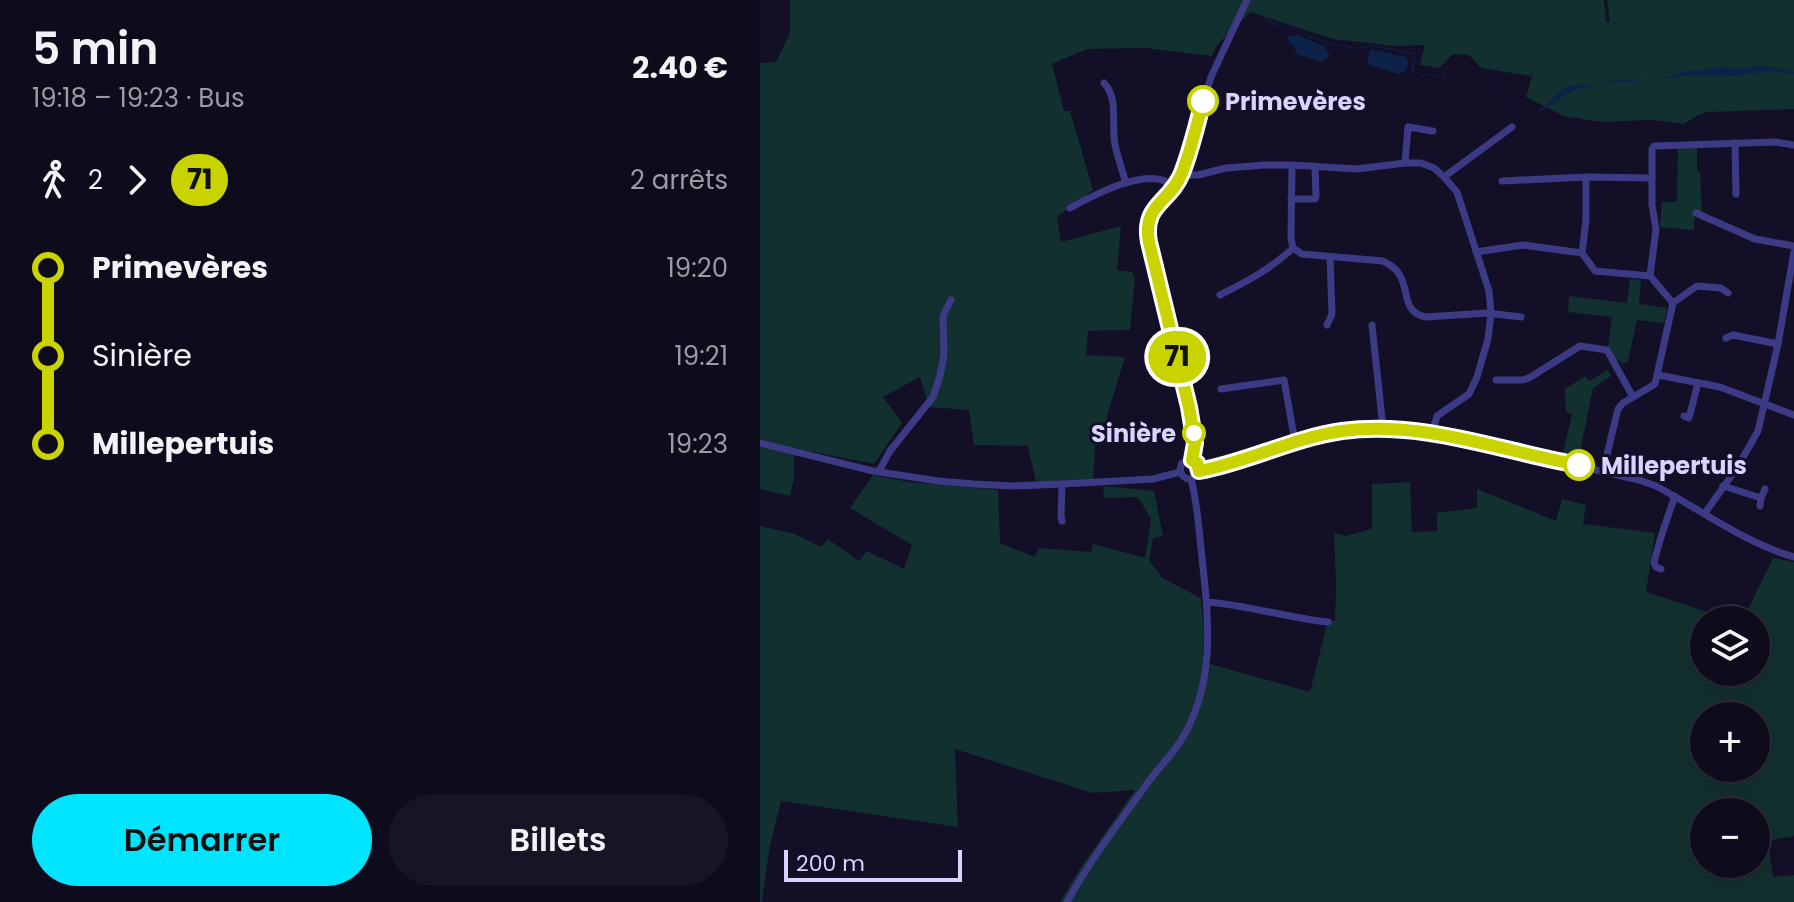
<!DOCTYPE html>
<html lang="fr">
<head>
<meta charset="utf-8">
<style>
	:root { --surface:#0e0b1c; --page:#171425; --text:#f1f3f6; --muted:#9b9ba3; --line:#2e2b3b; --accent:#00e5ff }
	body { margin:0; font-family:Poppins,sans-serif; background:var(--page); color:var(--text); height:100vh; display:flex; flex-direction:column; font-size:30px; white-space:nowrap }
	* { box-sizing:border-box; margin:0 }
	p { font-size:26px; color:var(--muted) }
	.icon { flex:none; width:44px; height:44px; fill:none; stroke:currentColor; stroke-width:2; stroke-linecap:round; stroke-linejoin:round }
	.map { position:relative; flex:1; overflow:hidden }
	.side { display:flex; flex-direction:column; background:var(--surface); width:760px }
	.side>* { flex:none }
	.badge { padding:0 16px; border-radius:26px; font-size:28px; line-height:52px }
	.fabs { position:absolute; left:930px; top:606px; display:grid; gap:16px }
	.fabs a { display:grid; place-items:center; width:80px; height:80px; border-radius:50%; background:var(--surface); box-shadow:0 4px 20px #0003,0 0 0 2px var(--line); font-size:40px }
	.scale { position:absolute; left:24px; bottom:20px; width:178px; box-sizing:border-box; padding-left:8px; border:4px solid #d9d4ff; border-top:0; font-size:22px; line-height:28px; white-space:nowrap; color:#d9d4ff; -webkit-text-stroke:6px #130f26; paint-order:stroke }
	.map>.badge { position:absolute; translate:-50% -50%; box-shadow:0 0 0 4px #fff }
	.legs { display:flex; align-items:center; gap:12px; height:88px; padding:0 32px; font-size:26px }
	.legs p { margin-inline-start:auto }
	.headline { display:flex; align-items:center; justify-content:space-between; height:136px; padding:0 32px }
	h1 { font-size:44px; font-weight:600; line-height:60px }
	.action { display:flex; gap:16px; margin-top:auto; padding:16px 32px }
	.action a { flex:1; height:92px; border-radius:48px; background:var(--accent); color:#111; font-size:32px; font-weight:600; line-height:92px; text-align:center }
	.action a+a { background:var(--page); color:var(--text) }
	ul { padding:0 32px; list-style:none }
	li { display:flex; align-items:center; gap:28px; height:88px; font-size:30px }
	li i { display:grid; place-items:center; width:12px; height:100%; margin:0 10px; background:currentColor }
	li i::after { content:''; width:20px; height:20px; margin:-10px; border:6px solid; border-radius:50%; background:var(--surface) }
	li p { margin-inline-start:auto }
	li:first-child i { background:linear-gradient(#0000 50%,currentColor 0) }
	li:last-child i { background:linear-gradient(currentColor 50%,#0000 0) }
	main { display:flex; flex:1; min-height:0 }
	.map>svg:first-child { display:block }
</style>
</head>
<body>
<main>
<section class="side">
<div class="headline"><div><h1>5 min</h1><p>19:18 – 19:23 · Bus</p></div><b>2.40 €</b></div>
<div class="legs"><svg class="icon" aria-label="walk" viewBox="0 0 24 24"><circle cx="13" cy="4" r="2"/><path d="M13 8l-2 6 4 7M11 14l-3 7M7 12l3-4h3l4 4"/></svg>2<svg class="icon" aria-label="forward" viewBox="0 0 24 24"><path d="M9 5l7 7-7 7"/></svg><b class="badge" style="background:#c8d300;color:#111">71</b><p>2 arrêts</p></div>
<ul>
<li><i style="color:#c8d300"></i><b>Primevères</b><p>19:20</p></li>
<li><i style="color:#c8d300"></i><span>Sinière</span><p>19:21</p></li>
<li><i style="color:#c8d300"></i><b>Millepertuis</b><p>19:23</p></li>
</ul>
<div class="action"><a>Démarrer</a><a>Billets</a></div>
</section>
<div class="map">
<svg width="1034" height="902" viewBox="0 0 1034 902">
	<rect width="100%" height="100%" fill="#130f26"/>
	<!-- green -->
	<g fill="#12302f" fill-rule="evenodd">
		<path d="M 30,0 L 844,0 L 846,22 L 850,22 L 847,0 L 1034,0 L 1034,109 L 948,112 L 938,115 L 924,124 L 893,120 L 841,122 L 804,116 L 766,97 L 773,72 L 770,76 L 721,68 L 709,55 L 693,54 L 679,68 L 660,65 L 665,45 L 635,46 L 573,39 L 490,12 L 457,45 L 452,56 L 385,48 L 327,49 L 292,64 L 304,111 L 310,111 L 333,190 L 297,217 L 301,242 L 361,226 L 357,270 L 372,272 L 375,278 L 370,330 L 328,331 L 326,355 L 365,357 L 342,433 L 336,434 L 333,479 L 276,482 L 268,446 L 214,445 L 209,410 L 169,407 L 160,377 L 123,397 L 142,423 L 114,464 L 34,448 L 34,478 L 30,496 L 0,489 L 0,63 L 16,62 L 30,33 Z"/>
		<path d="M 918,148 L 937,148 L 937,171 L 940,172 L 942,213 L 935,212 L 934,230 L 900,227 L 902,202 L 917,202 Z"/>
		<path d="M 870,279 L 881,280 L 879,304 L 907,308 L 904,323 L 877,320 L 868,361 L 862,364 L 859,360 L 856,362 L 848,348 L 852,317 L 808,312 L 809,296 L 867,303 Z"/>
		<path d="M 848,370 L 851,376 L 833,388 L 818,462 L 802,457 L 812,414 L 806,412 L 805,389 L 825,376 L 829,381 Z"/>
		<path d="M 113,475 L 149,482 L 238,490 L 240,543 L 275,557 L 279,548 L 331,552 L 333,544 L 385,558 L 391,519 L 378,497 L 343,498 L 344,486 L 394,491 L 403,536 L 393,538 L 389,560 L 402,578 L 441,598 L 444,632 L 443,662 L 550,692 L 568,620 L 575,621 L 576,586 L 574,533 L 585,536 L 612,529 L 612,484 L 650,482 L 652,532 L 677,531 L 677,513 L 717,508 L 717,489 L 796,521 L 802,499 L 826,505 L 823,524 L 895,533 L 886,592 L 972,620 L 944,620 L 944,672 L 996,672 L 996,620 L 983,620 L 1013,558 L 1034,562 L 1034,836 L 1008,841 L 1013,877 L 1034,875 L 1034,902 L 300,902 L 319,870 L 375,790 L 332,793 L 195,749 L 198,827 L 21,801 L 9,850 L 2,902 L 0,902 L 0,526 L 35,534 L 61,547 L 68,539 L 99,561 L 107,551 L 144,569 L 152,545 L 90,508 ZM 944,716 L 996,716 L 996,768 L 944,768 ZM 944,812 L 996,812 L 996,864 L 944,864 Z"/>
	</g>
	<!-- water -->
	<g fill="#0c2248">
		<path d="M 490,8 L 516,24 L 540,30 L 551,37 L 564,41 L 595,48 L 611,45 L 656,53 L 653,70 L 661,75 L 671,74 L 683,76 L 686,70 L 685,67 L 700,63 L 702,64 L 730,76 L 751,104 L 756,103 L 775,113 C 788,107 795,91 809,86 C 817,84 826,85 834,85 C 842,85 850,81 858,80 C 870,79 883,79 895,79 C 907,79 914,74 925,71 C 929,70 933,71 937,71 C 951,69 967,63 979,70 C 999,62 1014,68 1034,72 L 1034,74 L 1011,71 L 972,76 L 925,76 L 894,80 L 886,79 L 868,82 L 858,81 L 814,90 L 776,114 L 756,104 L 751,105 L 729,76 L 700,63 L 686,67 L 686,73 L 684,77 L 671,75 L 661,76 L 651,70 L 655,54 L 611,46 L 595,49 L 564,42 L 551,38 L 540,30 L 515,25 Z"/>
		<path d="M 537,35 L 564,46 L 570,55 L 562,62 L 536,54 L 534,45 L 529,44 L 528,36 Z"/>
		<path d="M 610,49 L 646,57 L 648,62 C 648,69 644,74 638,74 L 607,64 Z"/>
	</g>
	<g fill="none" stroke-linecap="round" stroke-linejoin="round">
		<!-- minor -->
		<g stroke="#3d3a85" stroke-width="7">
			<path d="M 344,83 C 359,98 351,126 355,145 C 358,158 362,170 366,183"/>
			<path d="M 975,143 L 976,194"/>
			<path d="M 645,163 L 648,127 L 673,131"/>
			<path d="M 532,165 L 531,238 L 533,248 L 542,254 L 623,261 C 630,265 635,267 639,274 C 650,290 641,312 666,317 L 727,313 L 761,317"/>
			<path d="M 421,175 L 438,175 L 466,168 L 505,165 L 532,165 L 597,169 L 645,163 L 661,163 L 674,168 L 684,177 L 697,192 L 729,291 L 731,313 L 728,339 L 717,377 L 709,394 L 677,416 L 672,433"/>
			<path d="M 684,177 L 752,127"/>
			<path d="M 742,181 L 826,177 L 892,178"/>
			<path d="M 531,199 L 555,199 L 556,197 L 555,166"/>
			<path d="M 310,208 C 332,196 377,172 402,180 C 406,181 410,185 414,187"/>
			<path d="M 936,213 L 995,239 L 1034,246"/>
			<path d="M 716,252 L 763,245 L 822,253 L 835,271 L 890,276"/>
			<path d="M 822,253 L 826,220 L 826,177"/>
			<path d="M 460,295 C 486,282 512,268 533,248"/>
			<path d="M 913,303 L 937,286 L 961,288 L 968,293"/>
			<path d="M 567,325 L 572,314 L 570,257"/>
			<path d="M 612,325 L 623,428"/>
			<path d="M 966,338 L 973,335 L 1018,344"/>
			<path d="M 898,375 L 960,387 L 1034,415"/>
			<path d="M 736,380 L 762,380 L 769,378 L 820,346 L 847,350 L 873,397"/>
			<path d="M 461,389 L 524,380 L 535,442"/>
			<path d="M 924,416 L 929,418 L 938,383"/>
			<path d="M 0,443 L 113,471 L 178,481 L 214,484 L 253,486 L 302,484 L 393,479 L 420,472"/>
			<path d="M 432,460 L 435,443 L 429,407 L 389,242 C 383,209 405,201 421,175 L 451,77 L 487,0"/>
			<path d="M 432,460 L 422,463 C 415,477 433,486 439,471"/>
			<path d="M 119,471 L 130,451 L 173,397 L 180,376 L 184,355 L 183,316 L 191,300"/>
			<path d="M 439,471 L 563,434 L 600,429 L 623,428 L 647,429 L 677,433 L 879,480 L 896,486 C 941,510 985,543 1034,557"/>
			<path d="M 843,471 L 858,409 L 863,403 L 895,384 L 913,303 L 890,276 L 896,229 L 892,205 L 892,149 L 894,146 L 1015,142 L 1034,145"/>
			<path d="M 302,484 L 301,516 L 302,521"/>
			<path d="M 963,486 L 1001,498"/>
			<path d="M 1000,506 L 1001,498 L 1005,489"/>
			<path d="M 945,513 L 977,468 L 998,431 L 1018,344 L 1034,252"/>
			<path d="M 901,569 L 896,567 L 894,563 C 899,540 907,519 915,496"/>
			<path d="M 447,602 C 488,605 527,618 568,622"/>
			<path d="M 307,902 C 330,860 361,820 389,781 C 399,767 411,756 420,742 C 456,685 449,622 442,558 C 439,532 438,505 431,479"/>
		</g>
	</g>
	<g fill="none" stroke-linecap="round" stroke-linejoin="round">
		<defs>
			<path id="line-1" d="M 443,101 C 437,125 431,150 422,173 C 410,203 382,204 389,242 L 429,407 L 435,443 L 432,460 L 437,463 L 439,471 C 488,462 533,438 582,431 C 663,420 740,451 819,465"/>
		</defs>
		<!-- line-1 casing -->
		<use href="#line-1" stroke="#fff" stroke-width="18"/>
		<!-- line-1 -->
		<use href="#line-1" stroke="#c8d300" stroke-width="12"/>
	</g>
	<!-- markers -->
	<g fill="#fff" stroke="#c8d300" stroke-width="4">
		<circle cx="443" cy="101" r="14"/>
		<circle cx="434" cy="433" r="10"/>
		<circle cx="819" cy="465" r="14"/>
	</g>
	<g text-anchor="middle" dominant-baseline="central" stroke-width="6" stroke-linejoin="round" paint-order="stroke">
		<!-- stop labels -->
		<g font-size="24" font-weight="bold" fill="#d9d4ff" stroke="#130f26" text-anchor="start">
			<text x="465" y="101">Primevères</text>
			<text x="416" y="433" text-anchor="end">Sinière</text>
			<text x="841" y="465">Millepertuis</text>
		</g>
	</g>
</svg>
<div class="fabs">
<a><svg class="icon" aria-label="layers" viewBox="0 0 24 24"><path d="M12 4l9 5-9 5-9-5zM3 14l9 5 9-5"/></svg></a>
<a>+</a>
<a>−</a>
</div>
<div class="scale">200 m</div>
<b class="badge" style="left:417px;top:357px;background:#c8d300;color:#111">71</b>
</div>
</main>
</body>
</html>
